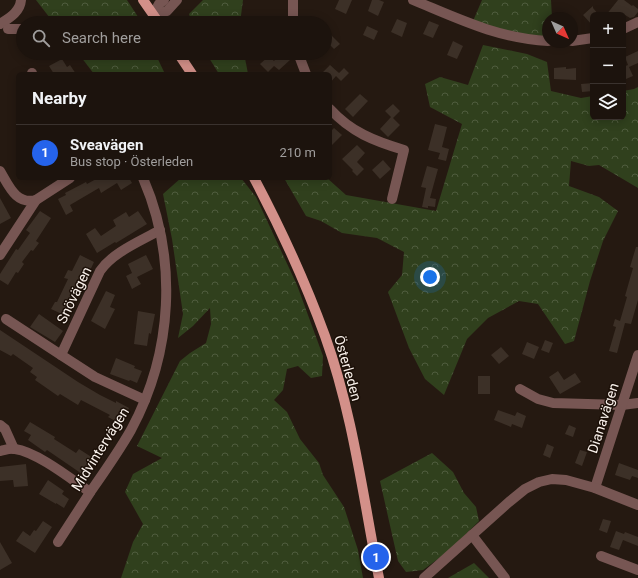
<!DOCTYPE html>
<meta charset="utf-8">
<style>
body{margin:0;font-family:Roboto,sans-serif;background:#29201b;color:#f1f3f6}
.controls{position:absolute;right:12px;top:12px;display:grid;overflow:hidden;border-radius:6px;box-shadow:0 2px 10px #0003}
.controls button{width:36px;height:36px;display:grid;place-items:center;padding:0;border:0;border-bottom:1px solid #3a322e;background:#1c130d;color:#f1f3f6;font:20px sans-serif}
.compass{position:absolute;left:542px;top:12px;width:36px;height:36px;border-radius:50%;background:#1c130d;box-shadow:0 2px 10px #0003;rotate:135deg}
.you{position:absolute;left:430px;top:277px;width:14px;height:14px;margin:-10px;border:3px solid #fff;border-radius:50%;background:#1a73e8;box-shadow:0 0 0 6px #1a73e833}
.badge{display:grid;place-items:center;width:26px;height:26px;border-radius:50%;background:#2563eb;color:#fff;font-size:13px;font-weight:700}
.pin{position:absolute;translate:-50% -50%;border:2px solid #fff;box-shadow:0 1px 4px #0006}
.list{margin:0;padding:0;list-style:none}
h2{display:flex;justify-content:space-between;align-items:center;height:52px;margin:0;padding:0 16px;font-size:17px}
h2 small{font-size:13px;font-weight:400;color:#a09e9d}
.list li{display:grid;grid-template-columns:26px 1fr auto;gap:12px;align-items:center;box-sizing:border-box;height:56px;padding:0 16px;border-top:1px solid #3a322e}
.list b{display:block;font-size:15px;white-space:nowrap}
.list p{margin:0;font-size:13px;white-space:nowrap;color:#a09e9d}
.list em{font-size:13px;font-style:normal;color:#a09e9d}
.icon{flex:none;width:22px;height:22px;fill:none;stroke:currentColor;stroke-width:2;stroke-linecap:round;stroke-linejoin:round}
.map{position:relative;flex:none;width:638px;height:578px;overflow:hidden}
.search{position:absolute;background:#1c130d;box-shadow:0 2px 10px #0003;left:16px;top:16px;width:316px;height:44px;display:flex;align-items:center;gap:10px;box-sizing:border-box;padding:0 14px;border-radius:22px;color:#a09e9d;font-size:15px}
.panel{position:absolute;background:#1c130d;box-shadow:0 2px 10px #0003;left:16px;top:72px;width:316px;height:108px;border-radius:6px}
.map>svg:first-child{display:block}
.forest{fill:url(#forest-crowns)}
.building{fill:#3c3027}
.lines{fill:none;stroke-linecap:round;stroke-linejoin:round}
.minor{stroke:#775653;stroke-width:10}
.major{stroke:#d39089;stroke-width:10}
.labels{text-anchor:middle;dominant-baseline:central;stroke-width:3;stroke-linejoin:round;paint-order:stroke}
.street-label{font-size:14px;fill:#f9f1eb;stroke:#1c1008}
</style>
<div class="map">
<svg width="638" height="578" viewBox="0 0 638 578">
<defs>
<pattern id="forest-crowns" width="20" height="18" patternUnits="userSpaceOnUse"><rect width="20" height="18" fill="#30401d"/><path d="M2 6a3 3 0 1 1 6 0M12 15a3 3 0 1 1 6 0" fill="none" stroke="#4f5c3e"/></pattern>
</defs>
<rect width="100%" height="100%" fill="#251911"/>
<!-- forest -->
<g class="forest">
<path d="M36,0H127L142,23L53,22Z"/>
<path d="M203,0H243L240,23H192L189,14Z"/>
<path d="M482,0H551L552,18H548V38L520,35L473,21Z"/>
<path d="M483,45L527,54L547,62L551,91L581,98L593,96V117H623V91L634,89L638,87V188L599,165L589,166L571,161L569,186L599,197L618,211L603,241L590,281L574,341L565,344L538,304L519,301L488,318L467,339L444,395L425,379L409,348L388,292L402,275L404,252L377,238L342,233L321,221L306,216L284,178H327L346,195L436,211L462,124L430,107L425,84L440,77L468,85Z"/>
<path d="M78,53H155L165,74H94Z"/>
<path d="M206,53H244L248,74H219Z"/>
<path d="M181,178H241L256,197L297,285L323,356L322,376L311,378L298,366L287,369L283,390L274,400L287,412L300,439L319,463L323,475L344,507L358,550L363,578H121L133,542L143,524L125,492L133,474L162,458L137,446L180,361L190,353L206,343L211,324L210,308L193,326L178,338L183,314L172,239L163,194Z"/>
<path d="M432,453L453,472L464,493L476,507L479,521L450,550L423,570L406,572L398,561L380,481Z"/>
<path d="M474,563L489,578H448Z"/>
</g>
<!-- building -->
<g class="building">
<path d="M339,0H352L346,14L335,9Z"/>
<path d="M372,0H379L384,2L378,16L368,11Z"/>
<path d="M618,0H624L632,6L633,5L638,9V12L634,17L630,18L625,15H606Z"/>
<path d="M593,6V8L599,15H593V26L583,15Z"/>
<path d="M397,19L407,23L402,37L391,32Z"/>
<path d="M429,21L439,25L433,38L423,34Z"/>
<path d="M367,26L378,31L374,40L363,35Z"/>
<path d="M325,29L340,44L334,49L325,40Z"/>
<path d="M453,41L463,46L457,59L447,55Z"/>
<path d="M638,51V63L629,67L633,76L626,79L623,72V67L628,65L625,57Z"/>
<path d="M281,53H283L290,60L279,70L274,66L268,72L260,64L269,56L274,61Z"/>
<path d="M62,59L67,67L70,65L76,74H54L49,66Z"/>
<path d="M330,65L339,73L344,68L349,73L341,81L336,76L330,83V74H321Z"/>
<path d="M566,67V69L576,68V80L554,79V68Z"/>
<path d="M593,83V91L582,92L581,84Z"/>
<path d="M360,94L368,101L353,117L345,109Z"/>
<path d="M393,104L400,111L393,118L400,125L388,137L380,129L391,117L385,111Z"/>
<path d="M435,124L447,127L442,147L449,149L446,161L438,159L440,153L428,150Z"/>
<path d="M334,128L342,135L330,147V132Z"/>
<path d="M357,145L365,153L357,162L364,169L357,176L352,171L353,170L342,159Z"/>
<path d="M383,160L391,169L380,179L372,170Z"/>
<path d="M427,166L438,169L430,198L436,199L435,207L428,206V208L422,207L426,188L421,187Z"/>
<path d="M98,178H129L132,183L121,190L117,183L101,193L99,188L70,205L73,211L66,215L58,199L66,195L65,193L86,182L87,184Z"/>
<path d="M0,198L11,218L0,224Z"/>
<path d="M40,211L51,218L36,241L39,243L33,251L31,250L22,262L24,264L18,273L16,272L8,285L0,280V274L16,249L18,250L30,233L26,230Z"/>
<path d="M138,211L147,224L116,243L115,242L97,253L86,234L95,228L101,236L116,226L113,220L126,212L129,217Z"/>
<path d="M636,247H638V300L631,324L625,323L617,353L609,351L616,327L613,326L615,319L620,321L627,297L625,296L633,268L630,267Z"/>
<path d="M80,255L94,262L86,279L82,277L76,290L79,292L71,310L67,308L64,315L51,309L55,302H57L68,279L64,278L68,270L72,271Z"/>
<path d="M146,255L153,269L137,277L141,284L132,289L126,276L132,273L128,264Z"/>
<path d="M106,291L115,295L110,307L115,309L105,329L91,321Z"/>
<path d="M138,311L155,314L151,334L149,333L147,346L134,344Z"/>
<path d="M39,314L63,331L55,342L30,327Z"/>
<path d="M0,330L78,382L100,395L116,403V401L129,408L121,424L108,417L110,415L81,400L78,405L60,394L58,396L35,380L37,377L30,372L33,368L13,354L11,356L0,350Z"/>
<path d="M545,340L553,343L549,353L541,350Z"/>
<path d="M527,342L539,347L534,359L522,354Z"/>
<path d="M501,347L509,356L499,364L491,355Z"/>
<path d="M116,358L135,366L134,368L142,371L137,383L130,380L129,381L110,374Z"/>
<path d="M558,371L564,380L575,373L581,382L560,394L549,377Z"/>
<rect x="478" y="376" width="12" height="18"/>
<path d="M498,410L515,416L517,412L526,416L522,428L512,424L511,427L494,420Z"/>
<path d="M30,422L55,437L54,439L76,453L79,449L96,460L85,476L47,450L45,452L28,440L31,435L24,431Z"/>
<path d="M569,425L576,428L573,437L565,434Z"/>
<path d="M547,444L554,447L550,458L543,455Z"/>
<path d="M580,450L587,452L582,466L575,463Z"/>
<path d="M619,463L638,470V478L632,476L630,480L615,475Z"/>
<path d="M26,464L28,486L14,487L13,480L0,481V467Z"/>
<path d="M48,480L64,491L62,494L69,499L64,508L56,503V504L39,494Z"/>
<path d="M603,519L611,521L607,533L599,530Z"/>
<path d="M43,521L52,527L35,553L16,541L23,531L30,536L34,530L36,531Z"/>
<path d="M616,531L624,534L625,532L638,537V546L623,540L619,550L610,547Z"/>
<path d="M0,542L12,563L0,570Z"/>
</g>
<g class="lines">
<!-- minor -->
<g class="minor">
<path d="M413,0C459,19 497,38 548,41"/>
<path d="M153,15L167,11L177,0"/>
<path d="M153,15L159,4L164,0"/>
<path d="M293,23V0"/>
<path d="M0,24C9,18 20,12 21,0"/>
<path d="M8,29H23"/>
<path d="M623,29L638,22"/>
<path d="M572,41L593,38"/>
<path d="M298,53L306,74"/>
<path d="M32,73V74"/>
<path d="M330,109C351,132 374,141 404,150L392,199"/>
<path d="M0,171C9,186 16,205 36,200"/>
<path d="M0,255L36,200L70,178"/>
<path d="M6,319L61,355"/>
<path d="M520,389L538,399L553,403L622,405L638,403"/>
<path d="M145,400L95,377L61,355L100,271C113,252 141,241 160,230"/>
<path d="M0,425L5,429L14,449"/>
<path d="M0,451C5,450 10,448 15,449C37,452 71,479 90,492"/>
<path d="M595,488L638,355"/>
<path d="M472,535L505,578"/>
<path d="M58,542C69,525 80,508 91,491C105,471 119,451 131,430C173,352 178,259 143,178"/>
<path d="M601,556L638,570"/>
<path d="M424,578L509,502L525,489L539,482L552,479L566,480L595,488L638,505"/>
</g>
<!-- major -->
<g class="major">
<path d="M143,0L159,23"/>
<path d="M178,53L192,74"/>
<path d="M254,178C281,229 305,281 325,336C353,414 363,497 379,578"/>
</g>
</g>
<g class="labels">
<!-- street labels -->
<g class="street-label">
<text transform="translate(74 295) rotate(-64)">Snövägen</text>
<text transform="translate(348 368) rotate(74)">Österleden</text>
<text transform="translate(603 418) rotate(-72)">Dianavägen</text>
<text transform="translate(100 449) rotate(-58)">Midvintervägen</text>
</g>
</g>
</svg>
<div class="controls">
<button>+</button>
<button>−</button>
<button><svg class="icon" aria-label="layers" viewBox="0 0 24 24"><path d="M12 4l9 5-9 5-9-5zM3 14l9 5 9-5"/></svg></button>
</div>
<svg class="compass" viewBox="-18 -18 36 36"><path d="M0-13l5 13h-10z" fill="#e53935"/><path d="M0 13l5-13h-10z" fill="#a09e9d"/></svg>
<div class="you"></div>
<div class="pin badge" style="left:376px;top:557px">1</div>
<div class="search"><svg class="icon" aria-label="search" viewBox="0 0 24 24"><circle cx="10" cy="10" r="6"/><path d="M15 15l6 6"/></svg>Search here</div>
<section class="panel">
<h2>Nearby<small></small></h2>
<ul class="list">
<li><span class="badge">1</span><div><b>Sveavägen</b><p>Bus stop · Österleden</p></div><em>210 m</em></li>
</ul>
</section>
</div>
